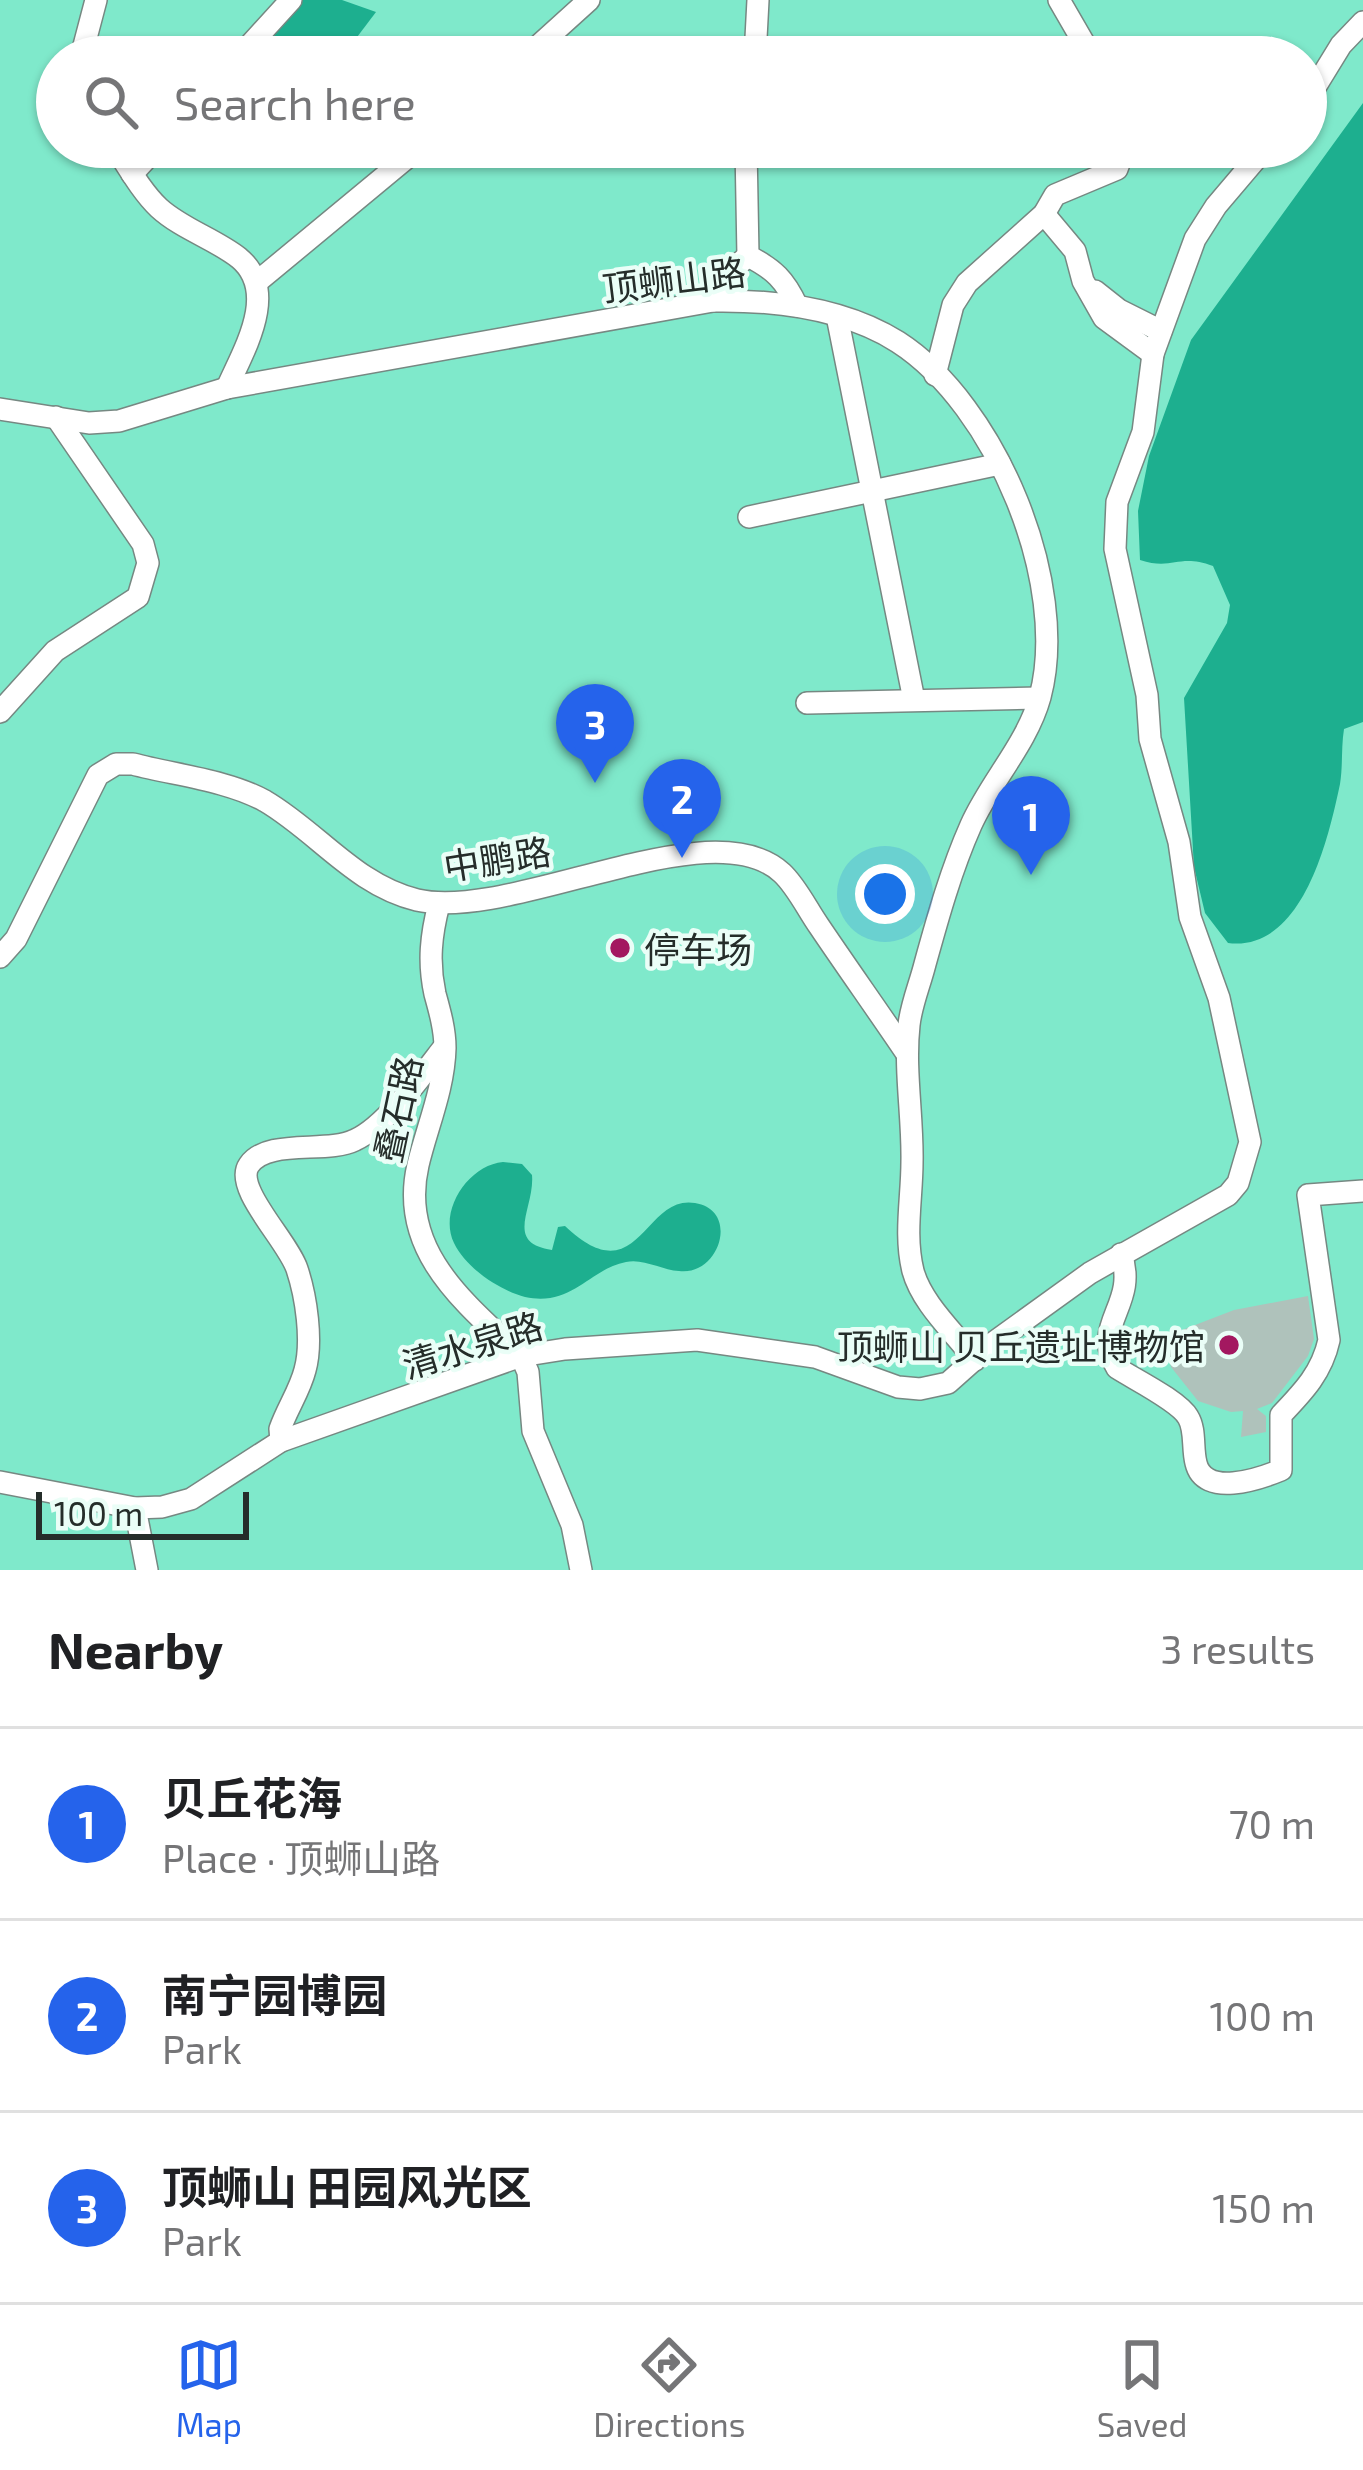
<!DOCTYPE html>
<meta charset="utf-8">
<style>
body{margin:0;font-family:"Exo 2","Noto Sans SC",sans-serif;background:#f6f6f6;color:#202124}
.scale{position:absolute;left:36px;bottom:30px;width:213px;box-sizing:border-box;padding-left:12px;border:6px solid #252d2a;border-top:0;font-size:33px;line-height:42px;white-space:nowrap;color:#252d2a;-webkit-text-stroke:9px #eafef7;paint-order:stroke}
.you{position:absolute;left:885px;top:894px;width:42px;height:42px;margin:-30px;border:9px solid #fff;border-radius:50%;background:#1a73e8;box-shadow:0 0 0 18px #1a73e833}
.badge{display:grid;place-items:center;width:78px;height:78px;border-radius:50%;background:#2563eb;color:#fff;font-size:39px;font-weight:700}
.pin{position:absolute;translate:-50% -99px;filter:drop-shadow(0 3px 6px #0008)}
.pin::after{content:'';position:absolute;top:63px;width:42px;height:36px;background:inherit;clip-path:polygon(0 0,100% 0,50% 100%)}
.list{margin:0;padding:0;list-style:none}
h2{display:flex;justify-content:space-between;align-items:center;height:156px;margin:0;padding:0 48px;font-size:51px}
h2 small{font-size:39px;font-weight:400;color:#757577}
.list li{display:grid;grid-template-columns:78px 1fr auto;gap:36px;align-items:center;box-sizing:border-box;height:192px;padding:0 48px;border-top:3px solid #e0e0e0}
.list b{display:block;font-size:45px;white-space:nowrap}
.list p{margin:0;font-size:39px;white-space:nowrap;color:#757577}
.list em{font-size:39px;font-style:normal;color:#757577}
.icon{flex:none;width:66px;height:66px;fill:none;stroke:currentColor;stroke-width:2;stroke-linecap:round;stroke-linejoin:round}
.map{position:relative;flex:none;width:1363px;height:1570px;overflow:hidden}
.search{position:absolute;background:#fff;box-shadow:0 3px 9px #0004;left:36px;right:36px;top:36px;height:132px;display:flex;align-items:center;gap:30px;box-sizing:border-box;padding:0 42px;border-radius:66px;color:#757577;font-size:45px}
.sheet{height:732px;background:#fff}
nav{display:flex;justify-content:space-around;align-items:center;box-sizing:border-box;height:168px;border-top:3px solid #e0e0e0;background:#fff;font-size:33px;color:#757577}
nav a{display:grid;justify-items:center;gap:6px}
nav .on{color:#2563eb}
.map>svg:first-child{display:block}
.green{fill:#7fe9cb;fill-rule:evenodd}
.water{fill:#1daf8f}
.building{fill:#afc2bb}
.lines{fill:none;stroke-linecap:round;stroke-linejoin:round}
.minor-casing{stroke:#768882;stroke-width:24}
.minor{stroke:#fff;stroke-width:21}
.poi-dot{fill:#a31860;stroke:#eafef7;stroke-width:4.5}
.labels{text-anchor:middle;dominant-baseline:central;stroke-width:9;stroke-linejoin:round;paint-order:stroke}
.street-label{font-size:36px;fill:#252d2a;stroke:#eafef7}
.poi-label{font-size:36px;fill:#252d2a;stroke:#eafef7;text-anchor:start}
</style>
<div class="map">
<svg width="1363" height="1570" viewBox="0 0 1363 1570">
<rect width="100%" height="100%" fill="#ddf1ea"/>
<!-- green -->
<path class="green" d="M0,0H1363V1570H0ZM57,57H1306V147H57Z"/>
<!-- water -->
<g class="water">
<path d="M300,0H342L376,12L342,57H249Z"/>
<path d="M1363,103V722L1344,729C1341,747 1343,766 1340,784C1328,841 1302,952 1228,943L1205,913L1194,867L1184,698L1227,623L1230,605L1213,566C1178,553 1173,571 1140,560L1138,511L1149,456L1191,340Z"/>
<path d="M503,1162L522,1164L532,1175C535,1208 503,1243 552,1250L558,1227L565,1226C639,1296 643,1194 695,1203C740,1210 720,1276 679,1271C662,1270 643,1258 626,1262C589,1269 573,1307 525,1297C499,1290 466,1268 454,1243C438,1210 469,1165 503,1162Z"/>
</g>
<!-- building -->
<path class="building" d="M1308,1296L1314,1339L1308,1356L1272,1403L1257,1409L1266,1416V1432L1241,1437L1243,1411L1231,1412L1198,1401L1171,1367L1164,1337L1234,1310Z"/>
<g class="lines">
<!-- minor casing -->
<g class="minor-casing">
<g id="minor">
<path d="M1059,0L1092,57"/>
<path d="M81,57L96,0"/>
<path d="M239,57L291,0"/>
<path d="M526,57L589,0"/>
<path d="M755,57L758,0"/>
<path d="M1306,102L1341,45L1363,22"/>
<path d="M115,147C128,167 142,192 159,208C182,229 215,239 239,258C280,292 243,351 227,388"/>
<path d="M746,147L748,256C774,269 785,280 797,306"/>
<path d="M132,174L157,147"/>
<path d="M1044,214L1075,251L1083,281L1104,318L1153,354"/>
<path d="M257,282L420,147"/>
<path d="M1095,291L1119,310L1161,331"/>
<path d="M713,301L734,268L748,256"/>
<path d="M837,316L914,700"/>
<path d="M935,375L953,305L967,283L1044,214L1055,195L1117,169L1125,147"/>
<path d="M0,409L89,423L119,421L227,388L713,301C775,300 844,308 898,342C996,405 1070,584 1040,697C1027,744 990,782 971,825C951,870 938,917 925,964C920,984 911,1005 909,1025C904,1070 913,1117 912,1162C912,1198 904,1235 913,1271C922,1304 955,1333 975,1360"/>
<path d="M749,517L1000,464"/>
<path d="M807,703L1039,698"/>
<path d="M0,712L55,651L138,597L148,563L143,544L56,417"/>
<path d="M439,904C431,935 428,962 435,994C440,1012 445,1030 445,1048C444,1089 427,1127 418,1165C398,1251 465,1303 521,1356L528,1372L533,1431L572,1525L581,1570"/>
<path d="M0,957L16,939L98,775L116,764H133C174,775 227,780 265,801C318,832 355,885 417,900C513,922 711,807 782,873C797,887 807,909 819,926C848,969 878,1011 907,1054"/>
<path d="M1121,1254C1139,1305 1090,1324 1117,1368C1134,1379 1179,1401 1188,1417C1196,1430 1192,1448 1196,1463C1204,1498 1259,1479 1281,1470V1415C1304,1391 1322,1372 1329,1340L1308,1195L1363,1191"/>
<path d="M281,1441L280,1429C287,1409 300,1390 305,1370C313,1341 306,1296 297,1269C288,1241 233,1188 249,1165C267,1138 327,1154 355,1140C386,1126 423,1074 444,1047"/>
<path d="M0,1482L135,1508L162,1507L191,1499L281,1441L521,1356L565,1349L697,1340L815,1357L898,1387L920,1389L948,1383L993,1343L1090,1273L1228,1195L1238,1183L1250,1142L1219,998L1190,917L1179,842L1150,739L1147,695L1115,549L1117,502L1143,432L1153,354L1195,239L1216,206L1266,147"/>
<path d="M135,1508L147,1570"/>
</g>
</g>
<!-- minor -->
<use href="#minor" class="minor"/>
</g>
<!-- markers -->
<g class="poi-dot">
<circle cx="620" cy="948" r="12"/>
<circle cx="1229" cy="1345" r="12"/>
</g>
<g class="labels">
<!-- street labels -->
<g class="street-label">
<text transform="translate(674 279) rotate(-7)">顶蛳山路</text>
<text transform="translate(497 858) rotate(-9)">中鹏路</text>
<text transform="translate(397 1109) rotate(-78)">叠石路</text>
<text transform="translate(472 1344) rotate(-17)">清水泉路</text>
</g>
<!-- poi labels -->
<g class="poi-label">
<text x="644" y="948">停车场</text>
<text x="1205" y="1345" text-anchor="end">顶蛳山 贝丘遗址博物馆</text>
</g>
</g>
</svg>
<div class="scale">100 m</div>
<div class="you"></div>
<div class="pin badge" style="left:1031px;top:875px">1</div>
<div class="pin badge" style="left:682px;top:858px">2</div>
<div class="pin badge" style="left:595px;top:783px">3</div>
<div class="search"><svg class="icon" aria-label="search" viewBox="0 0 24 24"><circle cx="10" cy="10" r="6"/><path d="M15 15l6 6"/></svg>Search here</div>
</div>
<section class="sheet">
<h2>Nearby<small>3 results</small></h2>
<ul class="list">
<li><span class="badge">1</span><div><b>贝丘花海</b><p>Place · 顶蛳山路</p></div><em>70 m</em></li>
<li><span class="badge">2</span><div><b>南宁园博园</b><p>Park</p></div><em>100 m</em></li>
<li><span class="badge">3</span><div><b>顶蛳山 田园风光区</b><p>Park</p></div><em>150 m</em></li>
</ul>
</section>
<nav>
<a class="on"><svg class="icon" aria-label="map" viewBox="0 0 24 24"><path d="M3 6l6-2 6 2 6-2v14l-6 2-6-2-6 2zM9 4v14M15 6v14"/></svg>Map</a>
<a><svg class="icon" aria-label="directions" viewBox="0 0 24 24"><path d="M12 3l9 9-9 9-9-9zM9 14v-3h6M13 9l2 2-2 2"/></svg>Directions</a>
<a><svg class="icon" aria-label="saved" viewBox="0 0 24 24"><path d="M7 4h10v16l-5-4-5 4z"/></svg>Saved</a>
</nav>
